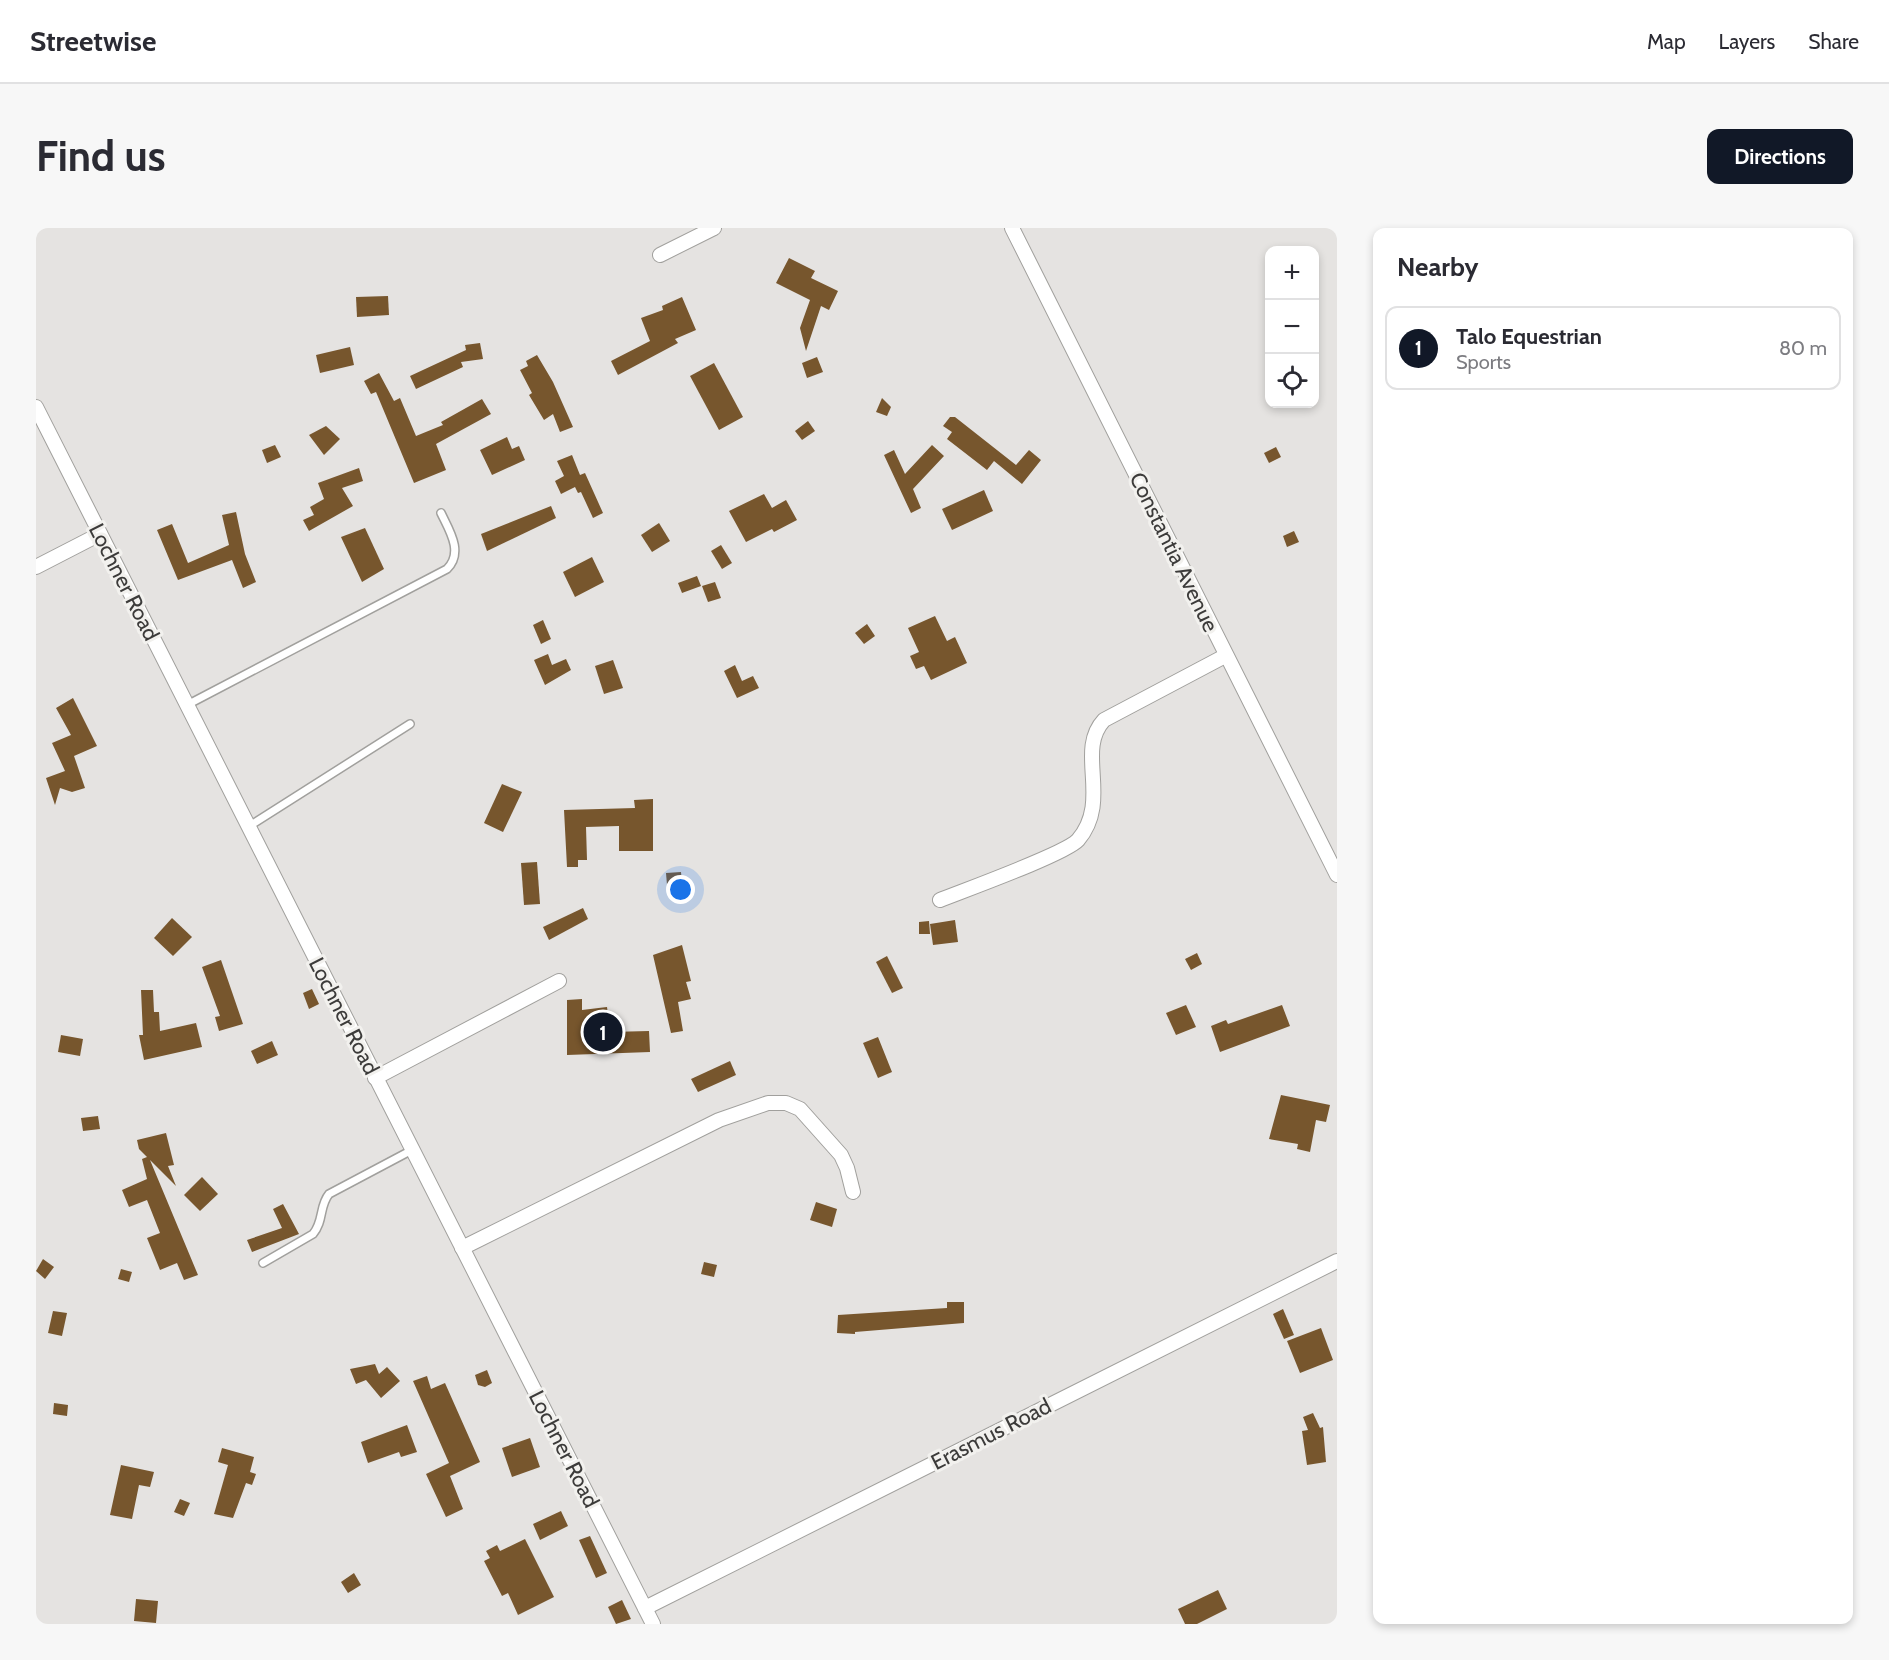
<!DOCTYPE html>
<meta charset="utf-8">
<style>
body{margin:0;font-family:Cabin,sans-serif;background:#f7f7f7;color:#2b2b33}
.controls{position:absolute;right:18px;top:18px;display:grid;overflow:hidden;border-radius:12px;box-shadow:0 3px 9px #0003}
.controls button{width:54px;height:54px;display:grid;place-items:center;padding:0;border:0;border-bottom:2px solid #e1e1e2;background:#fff;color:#2b2b33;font:30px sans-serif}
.you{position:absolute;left:645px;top:662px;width:21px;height:21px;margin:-15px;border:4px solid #fff;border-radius:50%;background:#1a73e8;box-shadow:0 0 0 9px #1a73e833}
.badge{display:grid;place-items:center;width:39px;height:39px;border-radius:50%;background:#111827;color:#fff;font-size:20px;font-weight:700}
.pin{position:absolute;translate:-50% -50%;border:3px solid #fff;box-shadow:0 2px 6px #0006}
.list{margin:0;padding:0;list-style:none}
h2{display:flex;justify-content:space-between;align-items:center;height:78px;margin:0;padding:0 24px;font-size:26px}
h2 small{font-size:20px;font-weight:400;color:#7c7c81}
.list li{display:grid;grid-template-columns:39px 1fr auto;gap:18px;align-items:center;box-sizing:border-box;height:84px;margin:0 12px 12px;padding:0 12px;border:2px solid #e1e1e2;border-radius:12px}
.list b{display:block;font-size:22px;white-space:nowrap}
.list p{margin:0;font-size:20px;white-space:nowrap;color:#7c7c81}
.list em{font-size:20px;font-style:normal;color:#7c7c81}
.icon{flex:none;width:33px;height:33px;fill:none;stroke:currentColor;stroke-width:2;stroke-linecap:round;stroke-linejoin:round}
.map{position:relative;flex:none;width:1301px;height:1396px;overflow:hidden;border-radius:12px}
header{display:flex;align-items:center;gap:36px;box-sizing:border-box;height:84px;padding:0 30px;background:#fff;border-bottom:2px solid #e1e1e2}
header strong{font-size:28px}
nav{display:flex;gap:33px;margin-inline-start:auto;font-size:21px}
.intro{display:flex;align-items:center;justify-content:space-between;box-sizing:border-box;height:144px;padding:0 36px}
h1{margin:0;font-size:42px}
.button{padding:15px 27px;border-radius:12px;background:#111827;color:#fff;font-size:21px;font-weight:700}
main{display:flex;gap:36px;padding:0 36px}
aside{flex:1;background:#fff;border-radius:12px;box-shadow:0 3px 9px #0003}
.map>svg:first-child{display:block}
.building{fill:#77562d}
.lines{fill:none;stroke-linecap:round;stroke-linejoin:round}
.service-casing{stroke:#a1a09d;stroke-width:10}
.minor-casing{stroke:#a1a09d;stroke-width:16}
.service{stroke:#fff;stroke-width:7}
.minor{stroke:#fff;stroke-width:14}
.labels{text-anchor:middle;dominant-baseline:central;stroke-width:6;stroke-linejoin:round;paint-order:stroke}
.street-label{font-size:22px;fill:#3c3b3a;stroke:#f2f1ee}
</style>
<header>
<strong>Streetwise</strong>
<nav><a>Map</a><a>Layers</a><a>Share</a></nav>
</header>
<div class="intro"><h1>Find us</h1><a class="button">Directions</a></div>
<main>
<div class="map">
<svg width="1301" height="1396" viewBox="0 0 1301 1396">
<rect width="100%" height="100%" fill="#e5e3e1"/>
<!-- building -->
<g class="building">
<path d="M753,30L779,43L775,50L802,63L793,82L785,78L770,123L764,100L774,72L740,55Z"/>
<path d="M352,68L353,87L321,89L320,69Z"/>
<path d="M646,69L660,102L639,111L642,115L582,147L575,133L614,113L605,90L627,82L626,78Z"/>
<path d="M444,115L447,131L425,134L427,139L380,161L374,148L430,122L429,117Z"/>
<path d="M314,119L318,137L284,145L280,127Z"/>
<path d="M501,127L517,154L537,199L524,204L517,186L508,192L493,167L496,165L484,142L492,138L490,133Z"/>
<path d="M781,129L787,144L771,150L766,135Z"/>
<path d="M678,135L707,189L683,202L654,148Z"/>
<path d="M343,145L358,173L364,170L380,208L407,197L405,194L446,171L455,186L400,216L410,242L378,255L340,164L335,166L328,153Z"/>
<path d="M846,170L855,179L851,188L840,184Z"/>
<path d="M914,189H919L980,237L993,222L1005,232L986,256L958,233L951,242L911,211L916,204L907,198Z"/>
<path d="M772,193L779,203L766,212L759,203Z"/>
<path d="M290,198L304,211L288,227L273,207Z"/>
<path d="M471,209L476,221L483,218L489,232L456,247L444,222Z"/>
<path d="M239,217L245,229L231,235L226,222Z"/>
<path d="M896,217L908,228L877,261L885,280L875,285L848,227L858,222L869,246Z"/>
<path d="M1240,219L1245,229L1233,235L1228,225Z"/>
<path d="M536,227L544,247L549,245L567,285L557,290L545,264L542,265L539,259L525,266L519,253L528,248L521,233Z"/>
<path d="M323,240L327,253L306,260L317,278L273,303L267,292L278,287L274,279L288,271L282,255Z"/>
<path d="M948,262L957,283L916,302L906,281Z"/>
<path d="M728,266L736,280L750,272L761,292L738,304L736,301L710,314L693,283Z"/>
<path d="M515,278L520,290L451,323L445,306Z"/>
<path d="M200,284L209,326L220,354L207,360L196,332L142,352L121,302L136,296L152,335L193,317L186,287Z"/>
<path d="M623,295L634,313L616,324L605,307Z"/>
<path d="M329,300L348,341L326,354L305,309Z"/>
<path d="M1258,303L1263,314L1251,319L1247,308Z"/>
<path d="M685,317L696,335L686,341L675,323Z"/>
<path d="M556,329L568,354L539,369L527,344Z"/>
<path d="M661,348L665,358L646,365L642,355Z"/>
<path d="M679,354L685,370L672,374L666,358Z"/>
<path d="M899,388L911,413L919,409L931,435L895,452L888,438L880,441L874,428L883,424L872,400Z"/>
<path d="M507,392L515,411L505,416L497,397Z"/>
<path d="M831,396L839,408L828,416L819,405Z"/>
<path d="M512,426L516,437L530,431L535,442L509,457L498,432Z"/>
<path d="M577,432L587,460L568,466L559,438Z"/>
<path d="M699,437L706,453L717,448L723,460L701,470L688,443Z"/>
<path d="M37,470L61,518L38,528L49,560L36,564L24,560L19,577L10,550L29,543L16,515L35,507L20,480Z"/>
<path d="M466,556L486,564L467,604L448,595Z"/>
<path d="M617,571V623H583V598L550,599L551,632H542V639H531L528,582L599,580L598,572Z"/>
<path d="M501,634L504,676L488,677L485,635Z"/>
<path d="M645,644L646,656L631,657L630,645Z"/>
<path d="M547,680L552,691L513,712L507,699Z"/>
<path d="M136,690L156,709L137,728L118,710Z"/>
<path d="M919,692L922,714L897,717L894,696Z"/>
<path d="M893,693L894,706H883V694Z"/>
<path d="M646,717L655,753L650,754L655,771L642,774L647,803L635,805L617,727Z"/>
<path d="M1161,725L1166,736L1155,742L1149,731Z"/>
<path d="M851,728L867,760L856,765L840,734Z"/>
<path d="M185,732L207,796L183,803L179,789L184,788L166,739Z"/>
<path d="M276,761L283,776L273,781L267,765Z"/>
<path d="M105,762H117L118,784H123L124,803L160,795L166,819L108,832L103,807H107Z"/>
<path d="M546,771V782L571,779L574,804L613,803L614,824L531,827V772Z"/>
<path d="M1150,777L1160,799L1140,807L1130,785Z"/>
<path d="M1246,777L1254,798L1184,824L1175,798L1190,792L1192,796Z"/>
<path d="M25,807L47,811L44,828L22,824Z"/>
<path d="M842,809L856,844L842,850L827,815Z"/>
<path d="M236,813L242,827L221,836L215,823Z"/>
<path d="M694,833L700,847L662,864L655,851Z"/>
<path d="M1245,867L1294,877L1290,894L1280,892L1274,924L1261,921L1262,916L1233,911Z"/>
<path d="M62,888L64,901L47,903L45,890Z"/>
<path d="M130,905L138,937L132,938L140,958L114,932L162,1047L148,1052L141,1035L124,1042L111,1010L124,1005L111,972L93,979L86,962L111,951L106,931L111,929L103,921L101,912Z"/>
<path d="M166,949L182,966L164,983L148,967Z"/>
<path d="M780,974L801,981L796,999L774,992Z"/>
<path d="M247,976L263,1006L216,1024L211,1012L246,1000L237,981Z"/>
<path d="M7,1031L18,1039L9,1051L0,1043Z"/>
<path d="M668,1034L681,1037L678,1049L665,1046Z"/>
<path d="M85,1041L96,1044L93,1054L82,1051Z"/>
<path d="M911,1074H928V1095L819,1104V1106L801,1105L802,1087L911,1080Z"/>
<path d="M1247,1081L1258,1107L1248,1111L1237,1086Z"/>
<path d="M17,1083L31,1085L26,1108L12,1105Z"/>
<path d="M1285,1100L1297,1132L1264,1145L1251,1113Z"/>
<path d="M339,1136L343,1146L351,1139L364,1153L345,1170L330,1152L320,1156L314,1141Z"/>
<path d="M451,1142L456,1155L449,1159L442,1157L439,1147Z"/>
<path d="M391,1148L395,1161L409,1155L444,1234L414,1248L427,1281L410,1289L390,1246L413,1235L377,1153Z"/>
<path d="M18,1175L32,1177L31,1188L17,1186Z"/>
<path d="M1277,1185L1284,1200L1287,1199L1290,1234L1271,1237L1266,1203L1272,1202L1267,1189Z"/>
<path d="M371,1197L381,1224L365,1229L363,1224L332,1235L325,1214Z"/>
<path d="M494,1210L504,1239L476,1249L466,1220Z"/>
<path d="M186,1220L218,1229L214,1244L220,1246L216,1257L210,1255L197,1290L178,1286L192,1237L182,1234Z"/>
<path d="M85,1237L118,1244L114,1259L103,1257L96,1291L74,1287Z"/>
<path d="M144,1271L154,1275L148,1288L138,1284Z"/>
<path d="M525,1283L532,1298L504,1312L497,1296Z"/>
<path d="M554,1308L571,1345L560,1350L543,1312Z"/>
<path d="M489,1311L518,1369L482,1387L472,1365L466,1368L448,1333L454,1330L450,1323L461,1317L464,1323Z"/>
<path d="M318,1345L325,1357L312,1365L305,1354Z"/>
<path d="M1182,1362L1191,1381L1161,1396H1149L1142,1381Z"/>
<path d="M100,1371L122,1373L120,1395L98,1393Z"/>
<path d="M586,1372L595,1391L580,1396L572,1379Z"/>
</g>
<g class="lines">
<!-- service casing -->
<g class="service-casing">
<g id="service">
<path d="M151,477L411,341C428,324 413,302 405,285"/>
<path d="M212,599L374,496"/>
<path d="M227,1035L277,1006C288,993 283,978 293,966L376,922"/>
</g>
</g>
<!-- minor casing -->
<g class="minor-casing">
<g id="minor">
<path d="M976,0L1301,647"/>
<path d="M624,27L678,0"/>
<path d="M0,179L617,1396"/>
<path d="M0,339L64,306"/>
<path d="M904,672C929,662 1029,626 1042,612C1076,572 1039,523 1068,492L1189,428"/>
<path d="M339,850L523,753"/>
<path d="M426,1020L683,892L732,875H750L764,881L805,927L811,940L817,964"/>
<path d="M609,1380L1301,1033"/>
</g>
</g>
<!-- service -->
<use href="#service" class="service"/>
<!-- minor -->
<use href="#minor" class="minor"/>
</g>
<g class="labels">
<!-- street labels -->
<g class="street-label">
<text transform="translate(1138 324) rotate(64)">Constantia Avenue</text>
<text transform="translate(88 354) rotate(63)">Lochner Road</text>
<text transform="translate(308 788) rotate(63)">Lochner Road</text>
<text transform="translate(955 1206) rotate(-27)">Erasmus Road</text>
<text transform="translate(528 1221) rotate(63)">Lochner Road</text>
</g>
</g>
</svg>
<div class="controls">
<button>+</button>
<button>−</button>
<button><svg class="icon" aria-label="locate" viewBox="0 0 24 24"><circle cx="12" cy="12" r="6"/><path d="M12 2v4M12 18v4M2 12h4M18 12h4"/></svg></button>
</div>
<div class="you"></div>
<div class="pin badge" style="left:567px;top:804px">1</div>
</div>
<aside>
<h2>Nearby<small></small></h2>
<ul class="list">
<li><span class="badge">1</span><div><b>Talo Equestrian</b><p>Sports</p></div><em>80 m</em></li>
</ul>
</aside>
</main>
